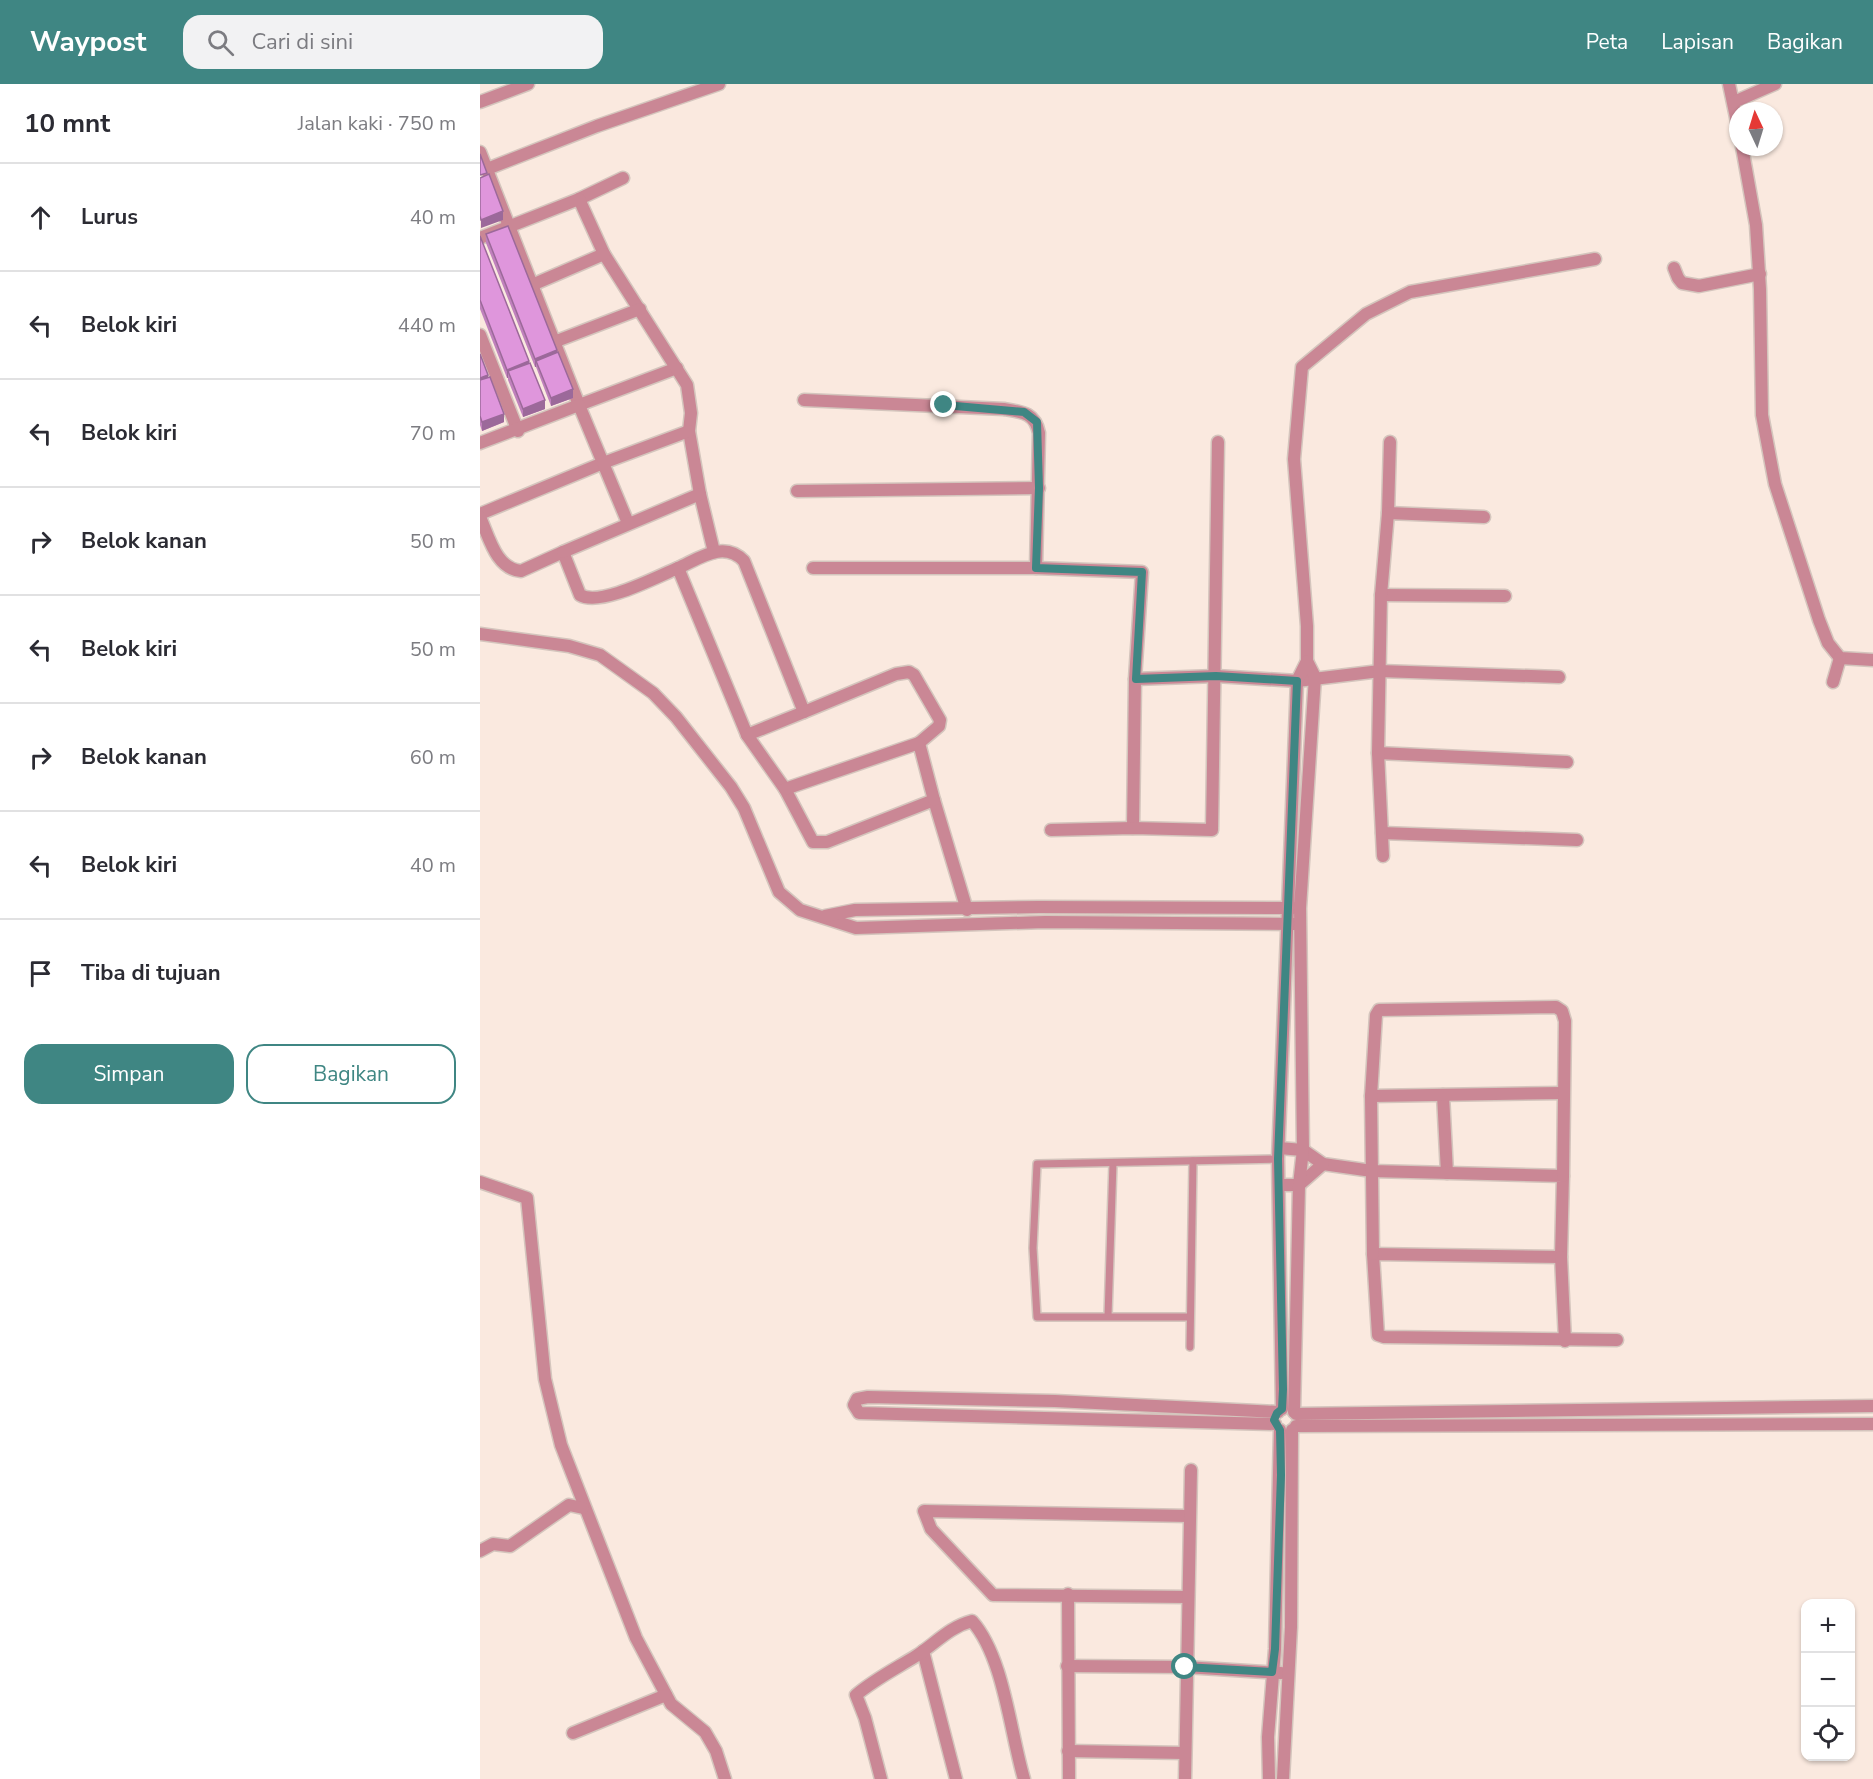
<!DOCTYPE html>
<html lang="id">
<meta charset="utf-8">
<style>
body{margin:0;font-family:"Nunito Sans",sans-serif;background:#f2f2f3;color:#2b2b33}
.controls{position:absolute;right:18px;bottom:18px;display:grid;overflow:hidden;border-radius:12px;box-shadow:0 2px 4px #0004}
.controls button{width:54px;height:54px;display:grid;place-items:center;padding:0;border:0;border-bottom:2px solid #e1e1e2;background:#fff;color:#2b2b33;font:30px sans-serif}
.compass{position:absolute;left:1249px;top:18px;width:54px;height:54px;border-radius:50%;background:#fff;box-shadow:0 2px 4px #0004;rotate:356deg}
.stop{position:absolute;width:18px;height:18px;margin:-14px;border:4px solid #3f8683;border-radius:50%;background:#fff}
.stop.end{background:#3f8683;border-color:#fff;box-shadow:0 2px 6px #0008}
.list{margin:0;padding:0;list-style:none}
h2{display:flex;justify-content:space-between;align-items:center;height:78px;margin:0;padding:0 24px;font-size:26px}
h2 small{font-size:20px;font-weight:400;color:#7c7c81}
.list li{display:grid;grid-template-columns:39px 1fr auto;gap:18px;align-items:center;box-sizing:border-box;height:108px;padding:0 24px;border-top:2px solid #e1e1e2}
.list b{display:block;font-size:22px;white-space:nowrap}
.list em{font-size:20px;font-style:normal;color:#7c7c81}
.actions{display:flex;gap:12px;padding:18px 24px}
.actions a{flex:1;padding:14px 0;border:2px solid #3f8683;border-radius:18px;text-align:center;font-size:21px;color:#3f8683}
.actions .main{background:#3f8683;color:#fff}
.icon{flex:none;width:33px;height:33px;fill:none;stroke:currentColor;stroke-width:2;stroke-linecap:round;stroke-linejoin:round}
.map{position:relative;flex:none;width:1393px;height:1695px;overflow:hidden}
header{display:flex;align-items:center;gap:36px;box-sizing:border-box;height:84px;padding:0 30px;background:#3f8683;color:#fff}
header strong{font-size:28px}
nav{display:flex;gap:33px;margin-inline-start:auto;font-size:21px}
.search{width:420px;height:54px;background:#f2f2f3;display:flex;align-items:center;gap:15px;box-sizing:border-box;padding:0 21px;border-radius:18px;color:#7c7c81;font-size:22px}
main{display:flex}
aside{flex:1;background:#fff}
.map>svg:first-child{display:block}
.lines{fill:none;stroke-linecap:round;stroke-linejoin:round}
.lane-casing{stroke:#d4c5bd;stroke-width:10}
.street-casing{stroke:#d4c5bd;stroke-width:15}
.lane{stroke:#ca8795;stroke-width:7}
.street{stroke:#ca8795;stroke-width:12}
.wall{fill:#c081bd}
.shaded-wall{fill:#9c699a}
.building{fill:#df96dc;stroke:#9c699a;stroke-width:1.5}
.route{stroke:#3f8683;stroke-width:8}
</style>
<header>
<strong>Waypost</strong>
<div class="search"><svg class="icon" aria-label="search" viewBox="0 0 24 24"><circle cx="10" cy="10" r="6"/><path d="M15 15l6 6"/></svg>Cari di sini</div>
<nav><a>Peta</a><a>Lapisan</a><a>Bagikan</a></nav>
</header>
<main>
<aside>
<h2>10 mnt<small>Jalan kaki · 750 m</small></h2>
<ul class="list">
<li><svg class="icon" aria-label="ahead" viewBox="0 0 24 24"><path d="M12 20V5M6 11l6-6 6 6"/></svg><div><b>Lurus</b></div><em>40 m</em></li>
<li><svg class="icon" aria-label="left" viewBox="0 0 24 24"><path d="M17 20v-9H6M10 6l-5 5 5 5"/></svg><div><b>Belok kiri</b></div><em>440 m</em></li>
<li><svg class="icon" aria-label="left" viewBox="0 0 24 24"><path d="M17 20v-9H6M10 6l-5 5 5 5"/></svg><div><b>Belok kiri</b></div><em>70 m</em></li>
<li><svg class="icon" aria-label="right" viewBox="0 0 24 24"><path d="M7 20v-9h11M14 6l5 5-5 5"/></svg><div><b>Belok kanan</b></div><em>50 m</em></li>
<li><svg class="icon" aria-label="left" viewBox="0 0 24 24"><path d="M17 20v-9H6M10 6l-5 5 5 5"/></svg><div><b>Belok kiri</b></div><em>50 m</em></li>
<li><svg class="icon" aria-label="right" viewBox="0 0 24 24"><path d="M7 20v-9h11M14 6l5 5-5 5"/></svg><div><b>Belok kanan</b></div><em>60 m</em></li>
<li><svg class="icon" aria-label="left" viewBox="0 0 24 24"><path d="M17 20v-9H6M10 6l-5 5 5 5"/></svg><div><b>Belok kiri</b></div><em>40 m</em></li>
<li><svg class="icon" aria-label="arrive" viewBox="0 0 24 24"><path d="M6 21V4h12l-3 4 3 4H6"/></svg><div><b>Tiba di tujuan</b></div></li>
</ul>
<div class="actions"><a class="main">Simpan</a><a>Bagikan</a></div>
</aside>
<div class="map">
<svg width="1393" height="1695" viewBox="0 0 1393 1695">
<rect width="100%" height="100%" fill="#fae9df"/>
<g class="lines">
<!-- lane casing -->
<g class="lane-casing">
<g id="lane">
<path d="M628,1232L633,1079"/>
<path d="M709,1233H557L553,1164L557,1080L798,1075"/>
<path d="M710,1263L713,1077"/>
</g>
</g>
<!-- street casing -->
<g class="street-casing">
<g id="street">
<path d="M1249,0L1258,43"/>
<path d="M0,18L48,0"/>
<path d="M1254,18L1295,0"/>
<path d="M1262,63L1276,141L1280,205L1282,331L1295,400L1339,536L1348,559L1360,574L1393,576"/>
<path d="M0,68L99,321L197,284"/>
<path d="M7,85L117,42L239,0"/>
<path d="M99,115L143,94"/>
<path d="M0,154L99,115L124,170L207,301L211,329L209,347L220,410L234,468"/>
<path d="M1194,184L1198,194L1202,199L1219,202L1280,190"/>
<path d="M52,201L124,170"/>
<path d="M0,251L38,347"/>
<path d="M74,258L160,225"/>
<path d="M324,316L524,325C543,328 555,329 559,349L556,484"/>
<path d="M0,359L99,321L123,379L0,430"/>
<path d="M317,407L559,404"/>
<path d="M908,429L910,358"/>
<path d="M0,433C9,453 16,485 41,487L83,468L100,511C120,523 176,493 198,484L267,651L305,705L333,758H347L454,716L487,826"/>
<path d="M148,439L123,379L209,347"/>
<path d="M83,468L220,410"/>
<path d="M198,484C220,474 244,456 264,477L324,628L267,651"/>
<path d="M333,484H556L662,488L655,595L653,744"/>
<path d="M901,511L1025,512"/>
<path d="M0,550L89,562L120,571L173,609L196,633L251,703L264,724L299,808L320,826L376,844L565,838L814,840"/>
<path d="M827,577V542L814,375L822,283L886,230L930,208L1115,175"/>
<path d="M655,595L736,592L817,597L900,587L1079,593"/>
<path d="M1353,598L1360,574"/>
<path d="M324,628L416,590L429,588L434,591L460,636L459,642L439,659L454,716"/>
<path d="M898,669L1087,678"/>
<path d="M305,705L439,659"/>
<path d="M571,746L653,744L732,746L738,358"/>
<path d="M902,749L1097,756"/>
<path d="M903,772L898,669L901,511L908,429L1004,433"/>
<path d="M345,832L375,826L559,823L813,824"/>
<path d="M963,1011L967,1089"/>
<path d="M891,1012L1082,1009"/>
<path d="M799,1064L823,1066L843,1080L892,1087L1083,1092L1081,1173L893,1170L898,1251L904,1253L1137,1256"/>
<path d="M0,1098L47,1114L65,1295L81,1361L156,1554L191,1620L225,1648L236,1667L245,1695"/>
<path d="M799,1101H819L843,1080"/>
<path d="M893,1170L891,1012L896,931L899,926L1076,923L1082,927L1085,937L1083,1092"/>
<path d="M1081,1173L1085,1257"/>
<path d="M802,1325L798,1075L817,597L827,577L835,593L820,824L823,1066L819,1101L814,1328"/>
<path d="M816,1330L1393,1322"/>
<path d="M795,1340L379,1329L374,1321L377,1315L388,1313L575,1317L798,1328"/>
<path d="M816,1342L1393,1340"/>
<path d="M0,1467L13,1460L30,1462L89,1421L103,1424"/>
<path d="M588,1510L589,1695"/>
<path d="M707,1513L513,1511L451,1445L444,1427L709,1432"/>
<path d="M443,1567L476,1695"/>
<path d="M587,1582L705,1583L801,1589"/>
<path d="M93,1649L186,1611"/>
<path d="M588,1667L705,1669"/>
<path d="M401,1695L385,1634L376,1611C395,1595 415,1585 436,1572C455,1560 469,1543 492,1537C524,1573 530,1648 544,1695"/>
<path d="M705,1695L711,1386"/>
<path d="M789,1695L788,1653L795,1565L800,1346"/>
<path d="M803,1695L811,1543L812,1346"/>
</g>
</g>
<!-- lane -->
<use href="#lane" class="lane"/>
<!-- street -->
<use href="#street" class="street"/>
</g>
<!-- wall -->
<g class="wall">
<path d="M6,150L77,269L93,314L71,322L56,283H55L6,159Z"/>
<path d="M0,152L49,280L65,325L43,333L28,296V294H27L0,225Z"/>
<path d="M0,270L24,338L2,347L0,341Z"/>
</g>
<!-- shaded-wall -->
<g class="shaded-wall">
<path d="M23,127V136L1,144V136Z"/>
<path d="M77,266V275L56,277V283H55V275Z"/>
<path d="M49,277V286L28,287V294H27V286Z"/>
<path d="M8,291V299L0,303V294Z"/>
<path d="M93,305V314L71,322V314Z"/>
<path d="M65,316V325L43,333V325Z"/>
<path d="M24,330V338L2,347V338Z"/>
</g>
<!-- building -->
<g class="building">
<path d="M0,70L7,89L0,91Z"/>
<path d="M9,90L23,127L1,136L0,132V94Z"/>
<path d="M28,142L77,266L55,275L6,150Z"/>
<path d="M0,152L49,277L27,286L0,216Z"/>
<path d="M78,268L93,305L71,314L56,277Z"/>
<path d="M0,270L8,291L0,294Z"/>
<path d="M50,279L65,316L43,325L28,287Z"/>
<path d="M10,293L24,330L2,338L0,332V296Z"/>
</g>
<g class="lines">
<!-- route -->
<path class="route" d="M464,321L544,328L557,338L559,404L556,484L662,488L656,595L736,592L817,597L798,1075L803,1305L802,1325L797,1329L794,1336L800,1346L801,1391L795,1565L792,1588L705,1583"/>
</g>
</svg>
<div class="controls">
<button>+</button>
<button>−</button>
<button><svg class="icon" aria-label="locate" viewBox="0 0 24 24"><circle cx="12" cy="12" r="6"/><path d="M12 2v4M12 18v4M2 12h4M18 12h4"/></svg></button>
</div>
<svg class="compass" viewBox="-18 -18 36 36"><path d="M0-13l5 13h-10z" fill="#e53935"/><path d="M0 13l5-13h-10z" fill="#7c7c81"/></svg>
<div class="stop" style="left:705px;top:1583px"></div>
<div class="stop end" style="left:464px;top:321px"></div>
</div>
</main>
